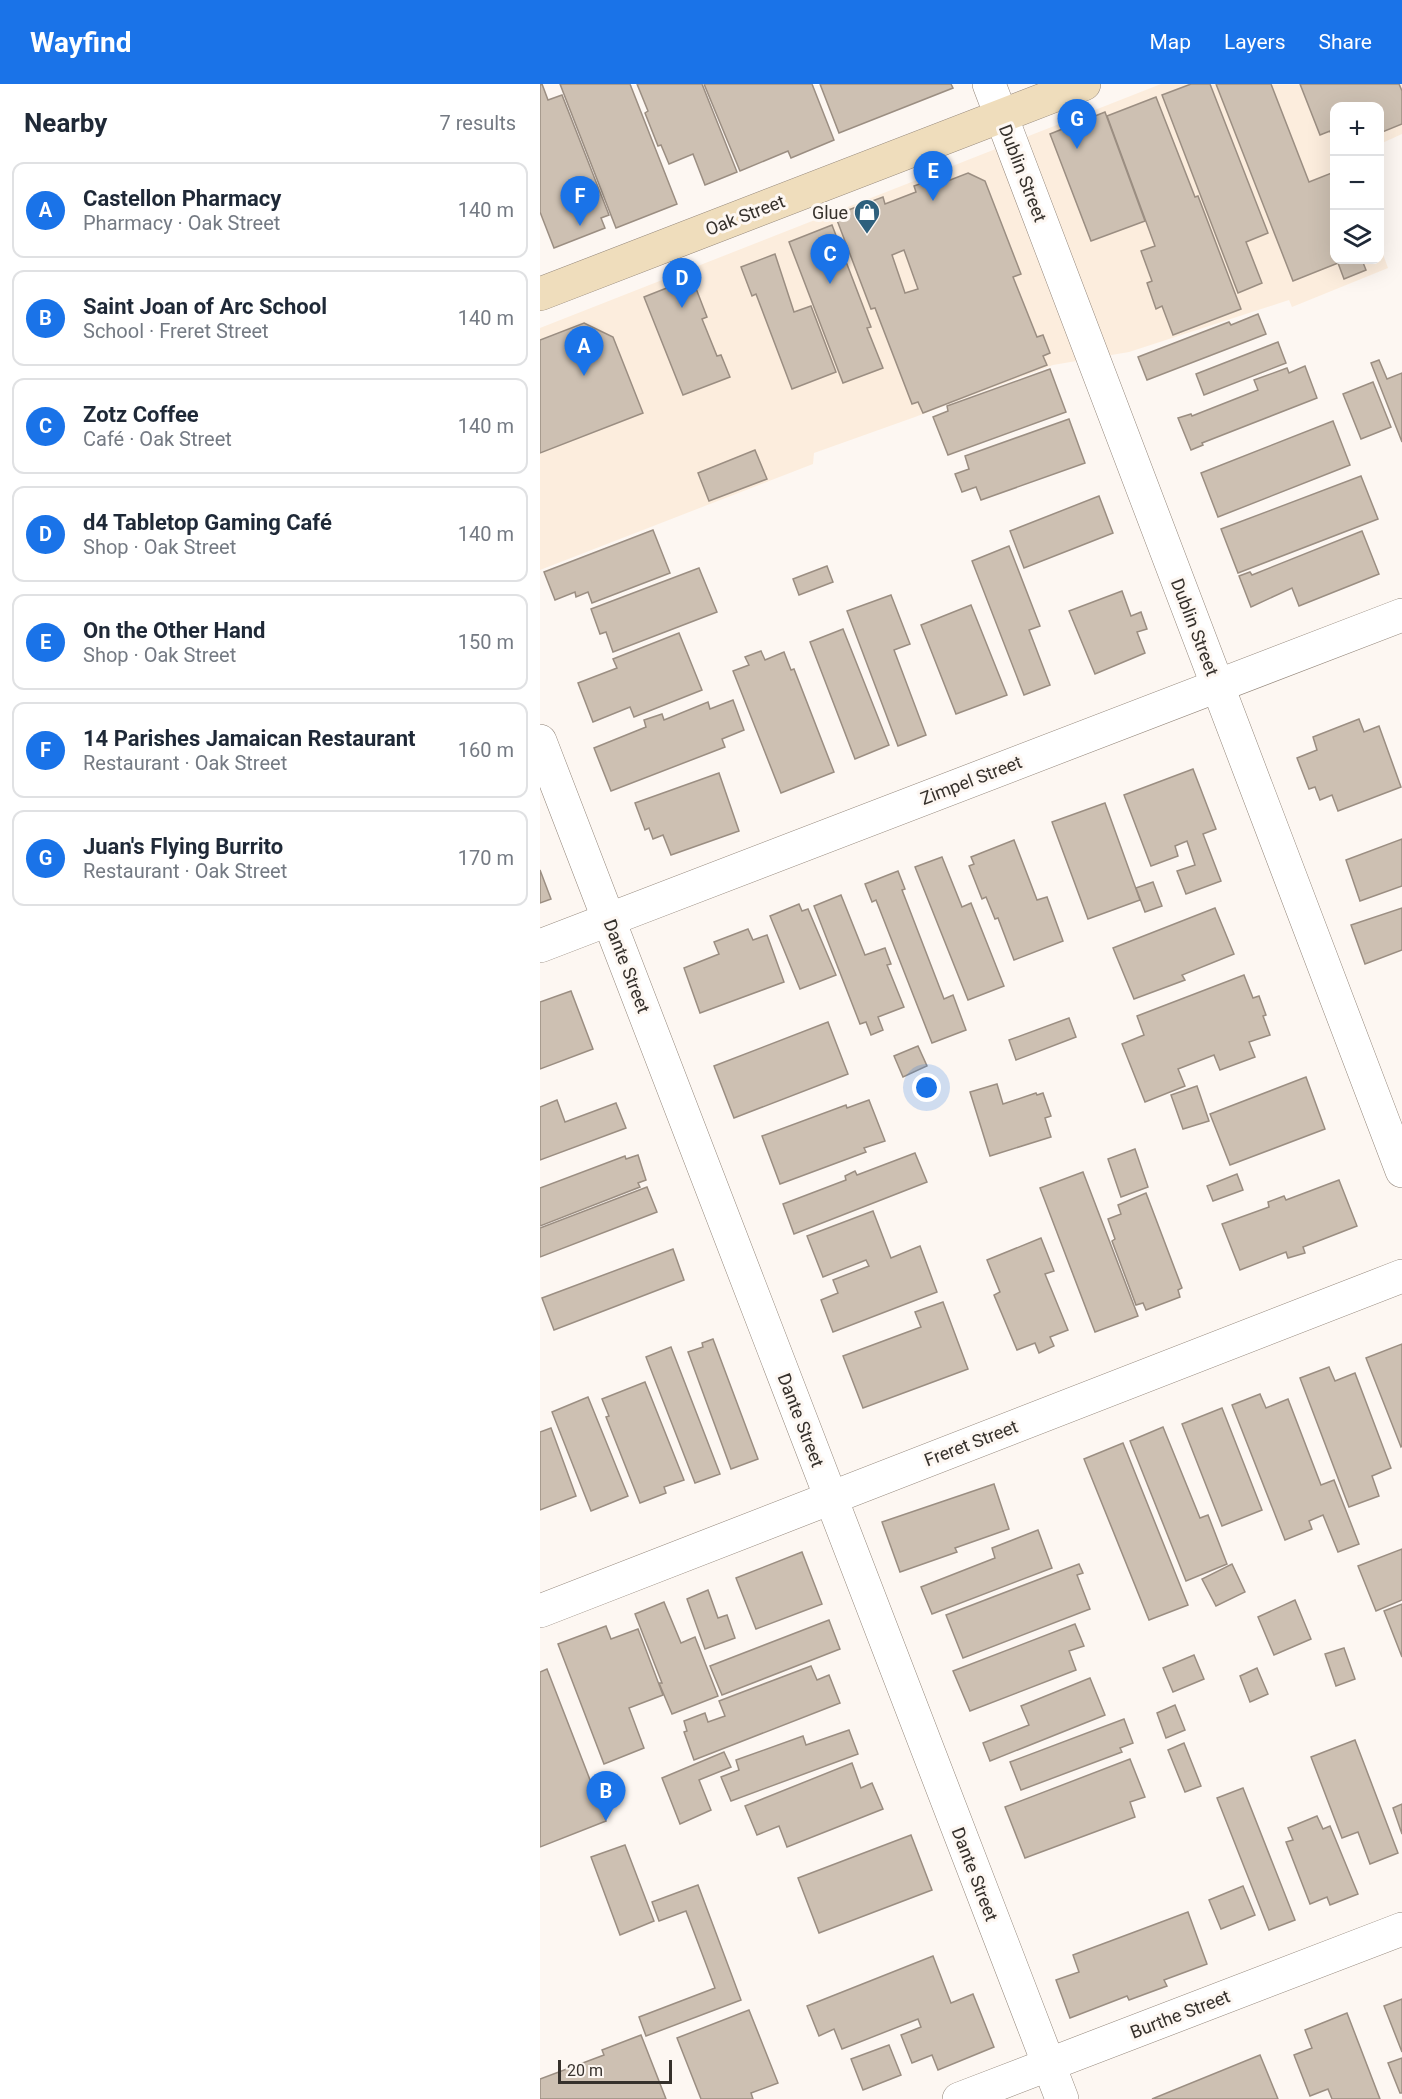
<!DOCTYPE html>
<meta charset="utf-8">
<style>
body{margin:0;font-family:Roboto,sans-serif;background:#f6f6f7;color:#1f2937}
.controls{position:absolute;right:18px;top:18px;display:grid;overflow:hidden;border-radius:12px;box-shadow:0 6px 24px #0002}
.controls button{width:54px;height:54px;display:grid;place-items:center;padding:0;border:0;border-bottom:2px solid #e0e1e3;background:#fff;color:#1f2937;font:30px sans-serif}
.scale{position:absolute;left:18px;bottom:15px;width:114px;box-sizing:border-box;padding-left:6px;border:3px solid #36312c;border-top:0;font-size:16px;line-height:21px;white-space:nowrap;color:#36312c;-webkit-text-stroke:4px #fdf7f2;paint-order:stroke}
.you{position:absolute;left:387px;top:1004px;width:21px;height:21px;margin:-15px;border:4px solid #fff;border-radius:50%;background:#1a73e8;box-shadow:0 0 0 9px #1a73e833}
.badge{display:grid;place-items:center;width:39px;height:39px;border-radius:50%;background:#1a73e8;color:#fff;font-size:20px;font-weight:700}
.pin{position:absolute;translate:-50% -50px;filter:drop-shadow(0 2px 3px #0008)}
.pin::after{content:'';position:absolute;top:32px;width:21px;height:18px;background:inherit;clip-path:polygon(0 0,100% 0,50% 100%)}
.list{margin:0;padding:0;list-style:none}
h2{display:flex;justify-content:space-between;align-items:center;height:78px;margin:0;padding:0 24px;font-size:26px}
h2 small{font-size:20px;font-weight:400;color:#747a83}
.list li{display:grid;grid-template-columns:39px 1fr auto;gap:18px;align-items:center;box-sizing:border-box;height:96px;margin:0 12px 12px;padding:0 12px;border:2px solid #e0e1e3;border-radius:12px}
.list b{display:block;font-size:22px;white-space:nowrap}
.list p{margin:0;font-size:20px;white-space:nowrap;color:#747a83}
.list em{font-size:20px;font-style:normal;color:#747a83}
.icon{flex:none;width:33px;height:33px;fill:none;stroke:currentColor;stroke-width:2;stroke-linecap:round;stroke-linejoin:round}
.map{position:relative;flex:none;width:862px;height:2015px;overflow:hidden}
header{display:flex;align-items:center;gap:36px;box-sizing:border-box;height:84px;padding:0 30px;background:#1a73e8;color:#fff}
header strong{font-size:28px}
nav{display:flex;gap:33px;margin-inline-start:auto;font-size:21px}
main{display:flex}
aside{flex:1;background:#fff}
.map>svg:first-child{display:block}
.built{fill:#fceddd}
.building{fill:#cdc0b2;stroke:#9b8e82;stroke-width:1.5;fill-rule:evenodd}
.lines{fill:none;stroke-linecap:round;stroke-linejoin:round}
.street-casing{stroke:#928579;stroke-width:34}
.secondary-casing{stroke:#928579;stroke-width:34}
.street{stroke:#fff;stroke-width:33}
.secondary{stroke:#efddbc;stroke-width:33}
.labels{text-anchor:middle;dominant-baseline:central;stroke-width:6;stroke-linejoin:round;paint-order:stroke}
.street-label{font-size:18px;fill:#36312c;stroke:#fdf7f2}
.poi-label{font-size:18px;fill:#36312c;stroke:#fdf7f2;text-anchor:end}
</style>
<header>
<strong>Wayfind</strong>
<nav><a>Map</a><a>Layers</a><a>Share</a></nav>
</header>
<main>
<aside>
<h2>Nearby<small>7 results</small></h2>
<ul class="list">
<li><span class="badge">A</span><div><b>Castellon Pharmacy</b><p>Pharmacy · Oak Street</p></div><em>140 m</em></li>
<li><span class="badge">B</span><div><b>Saint Joan of Arc School</b><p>School · Freret Street</p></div><em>140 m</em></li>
<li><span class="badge">C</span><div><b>Zotz Coffee</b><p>Café · Oak Street</p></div><em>140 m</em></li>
<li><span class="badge">D</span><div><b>d4 Tabletop Gaming Café</b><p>Shop · Oak Street</p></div><em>140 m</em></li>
<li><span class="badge">E</span><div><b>On the Other Hand</b><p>Shop · Oak Street</p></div><em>150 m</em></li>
<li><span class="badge">F</span><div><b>14 Parishes Jamaican Restaurant</b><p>Restaurant · Oak Street</p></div><em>160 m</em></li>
<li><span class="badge">G</span><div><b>Juan's Flying Burrito</b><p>Restaurant · Oak Street</p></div><em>170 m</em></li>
</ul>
</aside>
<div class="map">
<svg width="862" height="2015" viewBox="0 0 862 2015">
<rect width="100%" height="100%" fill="#fdf7f2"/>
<!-- built -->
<path class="built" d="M621,0H862V50L840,60V22H794V176H840V162L848,184L752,223L749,216L589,268L513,281L375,333L274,369L273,380L0,486V244Z"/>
<!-- building -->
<g class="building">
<path d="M2,0L8,16L22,11L69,131L61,134L65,144L14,164L0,128V1Z"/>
<path d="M20,0H90L137,120L76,144Z"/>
<path d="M97,0H162L197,88L165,101L153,70L129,80L121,61L118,62L105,29L108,27Z"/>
<path d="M164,0H272L294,56L251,74L248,67L200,87Z"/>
<path d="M280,0H411L413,4L299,49Z"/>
<path d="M651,0H670L728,149L706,158L722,199L698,209L622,11Z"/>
<path d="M676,0H731L769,98L794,88V176H822L826,186L804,195L798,179L753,197Z"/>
<path d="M760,0H859L862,7V40L840,49V22H794V59L790,47L780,51Z"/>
<path d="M616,13L655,113L658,112L701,225L633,251L622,222L616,225L607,199L612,197L601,167L615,162L567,32Z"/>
<path d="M565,28L605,137L551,157L510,50Z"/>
<path d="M428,89L445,97L481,190L473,193L497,253L503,251L510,269L503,272L507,281L383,329L378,318L372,320L335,224L331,225L295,131L343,113L345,120L376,108L374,102L402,92L405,98ZM364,166L378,205L365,209L352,171Z"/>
<path d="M292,141L331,243L327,244L343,284L303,299L249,158Z"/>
<path d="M235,170L254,228L271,222L296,288L252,305L216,210L212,212L201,183Z"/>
<path d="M152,194L167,233L162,235L177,272L181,271L190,293L143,311L104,213Z"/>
<path d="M718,230L726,250L607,296L598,273L689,238L691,241Z"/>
<path d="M44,239L73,253L103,329L0,369V256Z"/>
<path d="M738,258L746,279L664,311L656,290Z"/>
<path d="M839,276L847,295L862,289V358L831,279Z"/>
<path d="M765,282L777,314L662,359L663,361L651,366L638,334L651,330L652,332L718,306L714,296L747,284L749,289Z"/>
<path d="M510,285L526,328L408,371L393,333L408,327L407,322Z"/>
<path d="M833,298L851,343L821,355L803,310Z"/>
<path d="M529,335L545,379L441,416L436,403L422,408L415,390L429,385L425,372Z"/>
<path d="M793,337L810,381L678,433L661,389Z"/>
<path d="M215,366L227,395L169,417L158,389Z"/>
<path d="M821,392L838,435L698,489L681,445Z"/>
<path d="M559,412L573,449L484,484L470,447Z"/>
<path d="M113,446L130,489L52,519L48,508L36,513L35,508L15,516L4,488Z"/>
<path d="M822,447L839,490L759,522L752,504L711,523L699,492L710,488L712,491Z"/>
<path d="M469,462L500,542L489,546L510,601L484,611L432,477Z"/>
<path d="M287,482L293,498L259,511L253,495Z"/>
<path d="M159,484L177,528L73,568L66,548L60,550L51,525Z"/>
<path d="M582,507L591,532L601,528L607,545L597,548L605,569L555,590L529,527Z"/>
<path d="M351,511L370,560L354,566L386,651L358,662L307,527Z"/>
<path d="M431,521L467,611L416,630L381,541Z"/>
<path d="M303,545L349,661L315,675L270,558Z"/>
<path d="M139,549L162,606L94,633L90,623L53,638L38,599L77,584L73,575Z"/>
<path d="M221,567L225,576L244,568L251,586L254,585L294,688L241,709L193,587L209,581L205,573Z"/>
<path d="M193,616L204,646L182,655L185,663L71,707L54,664L106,643L104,636L122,630L124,636L168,618L170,625Z"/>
<path d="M819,635L824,648L839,642L861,703L798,727L792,711L780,716L775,703L769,705L757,674L777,666L773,653Z"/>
<path d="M653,685L676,745L663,750L681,797L646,810L637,787L655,781L647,757L635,762L638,772L611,782L584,711Z"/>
<path d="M179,689L199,747L131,771L123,751L113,755L109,744L105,746L95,719Z"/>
<path d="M565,719L600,816L548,835L512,738Z"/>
<path d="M862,755V802L820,817L806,776Z"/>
<path d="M474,756L497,816L507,813L523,857L474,876L458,834L455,835L446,813L442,815L429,782L434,780L431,773Z"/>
<path d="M402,773L422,823L431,819L464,902L428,916L375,783Z"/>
<path d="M0,786L11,815L0,819Z"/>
<path d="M358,787L365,805L362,806L404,915L413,911L426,946L392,959L336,816L332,818L325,800Z"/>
<path d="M613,798L622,822L605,828L596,804Z"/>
<path d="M301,811L325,871L345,864L351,880L347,881L364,923L338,933L343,946L331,951L326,938L320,940L274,822Z"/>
<path d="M259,820L262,827L268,825L296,891L260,905L230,832Z"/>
<path d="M675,824L694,870L642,891L645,896L594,915L573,864Z"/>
<path d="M862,824V866L825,880L811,841Z"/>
<path d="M208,845L213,856L227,851L244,898L160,929L144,884L179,870L174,858Z"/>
<path d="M704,891L713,914L719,912L726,931L723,932L730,951L709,958L715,973L680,986L674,971L638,985L645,1002L605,1018L582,960L604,951L597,932Z"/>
<path d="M31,907L53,965L0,985V918Z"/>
<path d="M529,934L536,953L476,976L469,956Z"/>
<path d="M288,938L308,990L194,1034L174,982Z"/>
<path d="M378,962L387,982L363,993L354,972Z"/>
<path d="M766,993L785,1045L690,1081L670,1030Z"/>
<path d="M457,1000L463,1020L496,1009L497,1011L503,1009L511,1032L505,1034L511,1053L450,1072L430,1008Z"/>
<path d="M657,1002L669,1037L643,1045L631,1011Z"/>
<path d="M17,1016L25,1038L76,1019L86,1044L0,1076V1023Z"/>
<path d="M329,1016L345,1057L324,1064L326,1068L240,1100L222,1052L306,1021L307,1024Z"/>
<path d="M595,1065L608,1103L581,1113L568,1075Z"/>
<path d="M375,1069L387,1098L254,1150L243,1120L306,1096L305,1092L315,1087L317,1091Z"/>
<path d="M98,1071L106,1096L98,1099L100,1103L0,1142V1104L85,1072L86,1075Z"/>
<path d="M543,1088L598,1232L555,1248L500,1104Z"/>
<path d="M697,1090L703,1106L673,1117L667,1102Z"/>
<path d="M799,1096L817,1142L763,1163L765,1169L748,1174L746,1168L700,1186L682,1140L729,1123L728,1118L744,1112L746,1116Z"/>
<path d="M107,1103L117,1128L0,1173V1144Z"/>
<path d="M606,1109L642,1204L638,1206L640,1213L606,1226L603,1219L596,1221L572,1157L575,1155L568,1135L581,1130L578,1121Z"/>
<path d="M333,1127L351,1174L380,1162L397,1208L293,1248L281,1216L298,1209L293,1196L329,1182L326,1176L283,1193L267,1152Z"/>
<path d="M501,1154L514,1187L505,1190L528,1246L510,1253L514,1262L499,1269L495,1259L477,1266L454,1211L460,1208L447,1176Z"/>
<path d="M133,1165L144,1196L14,1246L2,1214Z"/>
<path d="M403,1218L428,1285L323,1324L303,1272L381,1243L375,1228Z"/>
<path d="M173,1255L218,1375L191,1385L148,1268L163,1263L162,1259Z"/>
<path d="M862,1260V1362L861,1363L826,1274Z"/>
<path d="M131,1263L180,1390L155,1399L106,1273Z"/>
<path d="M789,1283L795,1297L815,1289L851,1384L832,1392L839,1412L809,1423L760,1294Z"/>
<path d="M105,1298L144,1396L124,1403L126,1409L100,1419L66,1333L69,1332L62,1315Z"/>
<path d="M720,1310L726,1324L748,1315L781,1401L794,1396L819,1460L798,1468L783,1431L769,1437L772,1445L745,1456L692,1321Z"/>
<path d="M48,1313L88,1412L51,1427L12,1328Z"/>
<path d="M682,1324L722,1426L682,1442L642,1340Z"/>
<path d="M623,1343L660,1434L668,1431L687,1480L646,1497L590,1357Z"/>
<path d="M11,1344L36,1412L0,1426V1348Z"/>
<path d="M583,1359L648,1521L609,1536L544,1375Z"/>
<path d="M454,1400L469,1445L415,1464L417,1468L360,1488L342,1438Z"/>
<path d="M498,1446L512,1484L392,1530L381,1503L455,1474L452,1464Z"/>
<path d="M862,1465V1516L836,1527L818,1482Z"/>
<path d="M262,1468L282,1520L216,1545L196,1494Z"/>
<path d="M539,1480L543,1489L537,1491L550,1525L423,1574L406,1531Z"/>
<path d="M692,1480L705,1508L676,1522L662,1495Z"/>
<path d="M168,1506L178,1534L187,1531L195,1554L165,1565L147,1515Z"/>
<path d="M755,1516L771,1555L734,1571L718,1533Z"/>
<path d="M124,1518L141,1559L155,1553L178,1612L132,1630L119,1599H122L95,1530Z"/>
<path d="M862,1520V1573L844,1527Z"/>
<path d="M289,1536L300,1565L182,1611L170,1582Z"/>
<path d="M535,1540L544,1562L529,1567L536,1586L430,1627L413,1587Z"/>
<path d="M66,1542L71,1555L98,1545L123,1611L89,1624L104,1664L64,1680L18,1560Z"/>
<path d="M804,1564L815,1595L796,1602L785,1570Z"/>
<path d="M654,1571L664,1595L633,1608L623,1584Z"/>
<path d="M271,1582L277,1596L289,1591L300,1619L154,1676L144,1648L147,1647L144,1637L165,1629L168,1638L185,1632L179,1617Z"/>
<path d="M717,1584L728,1610L710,1618L700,1592Z"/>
<path d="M7,1585L66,1737L0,1763V1588Z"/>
<path d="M550,1594L565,1631L450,1677L443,1659L489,1641L481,1622Z"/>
<path d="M635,1621L645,1646L626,1654L617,1629Z"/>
<path d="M584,1635L593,1659L580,1664L582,1668L481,1706L470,1678Z"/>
<path d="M309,1646L318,1670L191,1717L181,1693L199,1686L196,1676L263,1652L266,1661Z"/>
<path d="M815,1656L858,1769L830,1780L818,1748L802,1754L771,1673Z"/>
<path d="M644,1659L661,1702L645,1708L628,1666Z"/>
<path d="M184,1668L191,1683L159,1696L171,1726L140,1740L122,1694Z"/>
<path d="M590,1675L605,1713L590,1718L595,1733L485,1774L465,1723Z"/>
<path d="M312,1679L321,1704L332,1699L343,1725L247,1763L239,1742L217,1751L205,1722Z"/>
<path d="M703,1704L755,1836L729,1846L677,1714Z"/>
<path d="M862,1720V1750L853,1724Z"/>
<path d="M777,1732L783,1745L790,1742L818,1810L790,1821L787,1813L770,1820L746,1758L753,1756L748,1744Z"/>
<path d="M371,1751L392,1806L279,1849L258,1794Z"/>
<path d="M85,1761L114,1837L80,1851L51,1773Z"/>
<path d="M158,1801L201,1916L106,1952L99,1933L175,1904L146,1827L119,1837L112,1818Z"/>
<path d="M703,1802L715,1831L681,1845L669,1816Z"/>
<path d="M648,1828L667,1880L624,1896L627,1902L589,1916L587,1912L530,1934L516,1896L539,1888L533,1871Z"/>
<path d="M393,1872L411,1919L433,1910L454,1963L398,1986L392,1971L372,1979L361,1951L381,1943L378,1935L302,1965L294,1945L279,1952L267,1922Z"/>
<path d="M862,1915V1968L844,1922Z"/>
<path d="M209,1926L238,1999L211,2009L213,2015H161L137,1954Z"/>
<path d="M807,1929L840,2015H792L788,2005L770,2012L754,1971L772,1964L765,1946Z"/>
<path d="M101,1951L126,2015H0V1995L64,1971L62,1966Z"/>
<path d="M349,1961L361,1991L323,2006L311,1975Z"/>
<path d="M720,1971L738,2015H612Z"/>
<path d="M862,1974V2009H860L848,1979Z"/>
</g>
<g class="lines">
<!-- street casing -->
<g class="street-casing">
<g id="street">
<path d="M449,0L862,1087"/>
<path d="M0,657L522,2015"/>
<path d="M0,862L862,531"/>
<path d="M0,1527L862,1192"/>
<path d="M419,2015L862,1845"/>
</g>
</g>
<!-- secondary casing -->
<g class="secondary-casing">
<path id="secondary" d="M0,210L544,0"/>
</g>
<!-- street -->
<use href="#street" class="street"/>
<!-- secondary -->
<use href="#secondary" class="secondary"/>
</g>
<!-- icons -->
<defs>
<g id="shop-pin" transform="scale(1.35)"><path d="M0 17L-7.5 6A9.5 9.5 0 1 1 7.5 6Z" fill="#2e607d" stroke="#fdf7f2"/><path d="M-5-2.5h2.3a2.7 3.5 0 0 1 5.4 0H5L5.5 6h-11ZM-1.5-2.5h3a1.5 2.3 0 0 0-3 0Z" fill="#fff"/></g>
</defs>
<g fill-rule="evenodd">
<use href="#shop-pin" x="327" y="128"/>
</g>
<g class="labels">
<!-- street labels -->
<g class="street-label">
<text transform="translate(483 89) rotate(69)">Dublin Street</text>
<text transform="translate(205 131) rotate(-21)">Oak Street</text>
<text transform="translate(655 543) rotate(69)">Dublin Street</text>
<text transform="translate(431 696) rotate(-21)">Zimpel Street</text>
<text transform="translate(87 882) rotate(69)">Dante Street</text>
<text transform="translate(261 1336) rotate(69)">Dante Street</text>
<text transform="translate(431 1359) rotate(-21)">Freret Street</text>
<text transform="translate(435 1790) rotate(69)">Dante Street</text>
<text transform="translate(640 1930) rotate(-21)">Burthe Street</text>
</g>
<!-- poi labels -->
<g class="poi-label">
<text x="308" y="128">Glue</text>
</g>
</g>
</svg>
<div class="controls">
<button>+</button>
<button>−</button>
<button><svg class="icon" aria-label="layers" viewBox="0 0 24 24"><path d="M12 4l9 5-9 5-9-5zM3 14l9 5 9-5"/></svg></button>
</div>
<div class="scale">20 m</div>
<div class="you"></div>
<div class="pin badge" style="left:44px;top:292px">A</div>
<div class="pin badge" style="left:66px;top:1737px">B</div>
<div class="pin badge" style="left:290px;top:200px">C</div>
<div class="pin badge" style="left:142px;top:224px">D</div>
<div class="pin badge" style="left:393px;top:117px">E</div>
<div class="pin badge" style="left:40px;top:142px">F</div>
<div class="pin badge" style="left:537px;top:65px">G</div>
</div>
</main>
